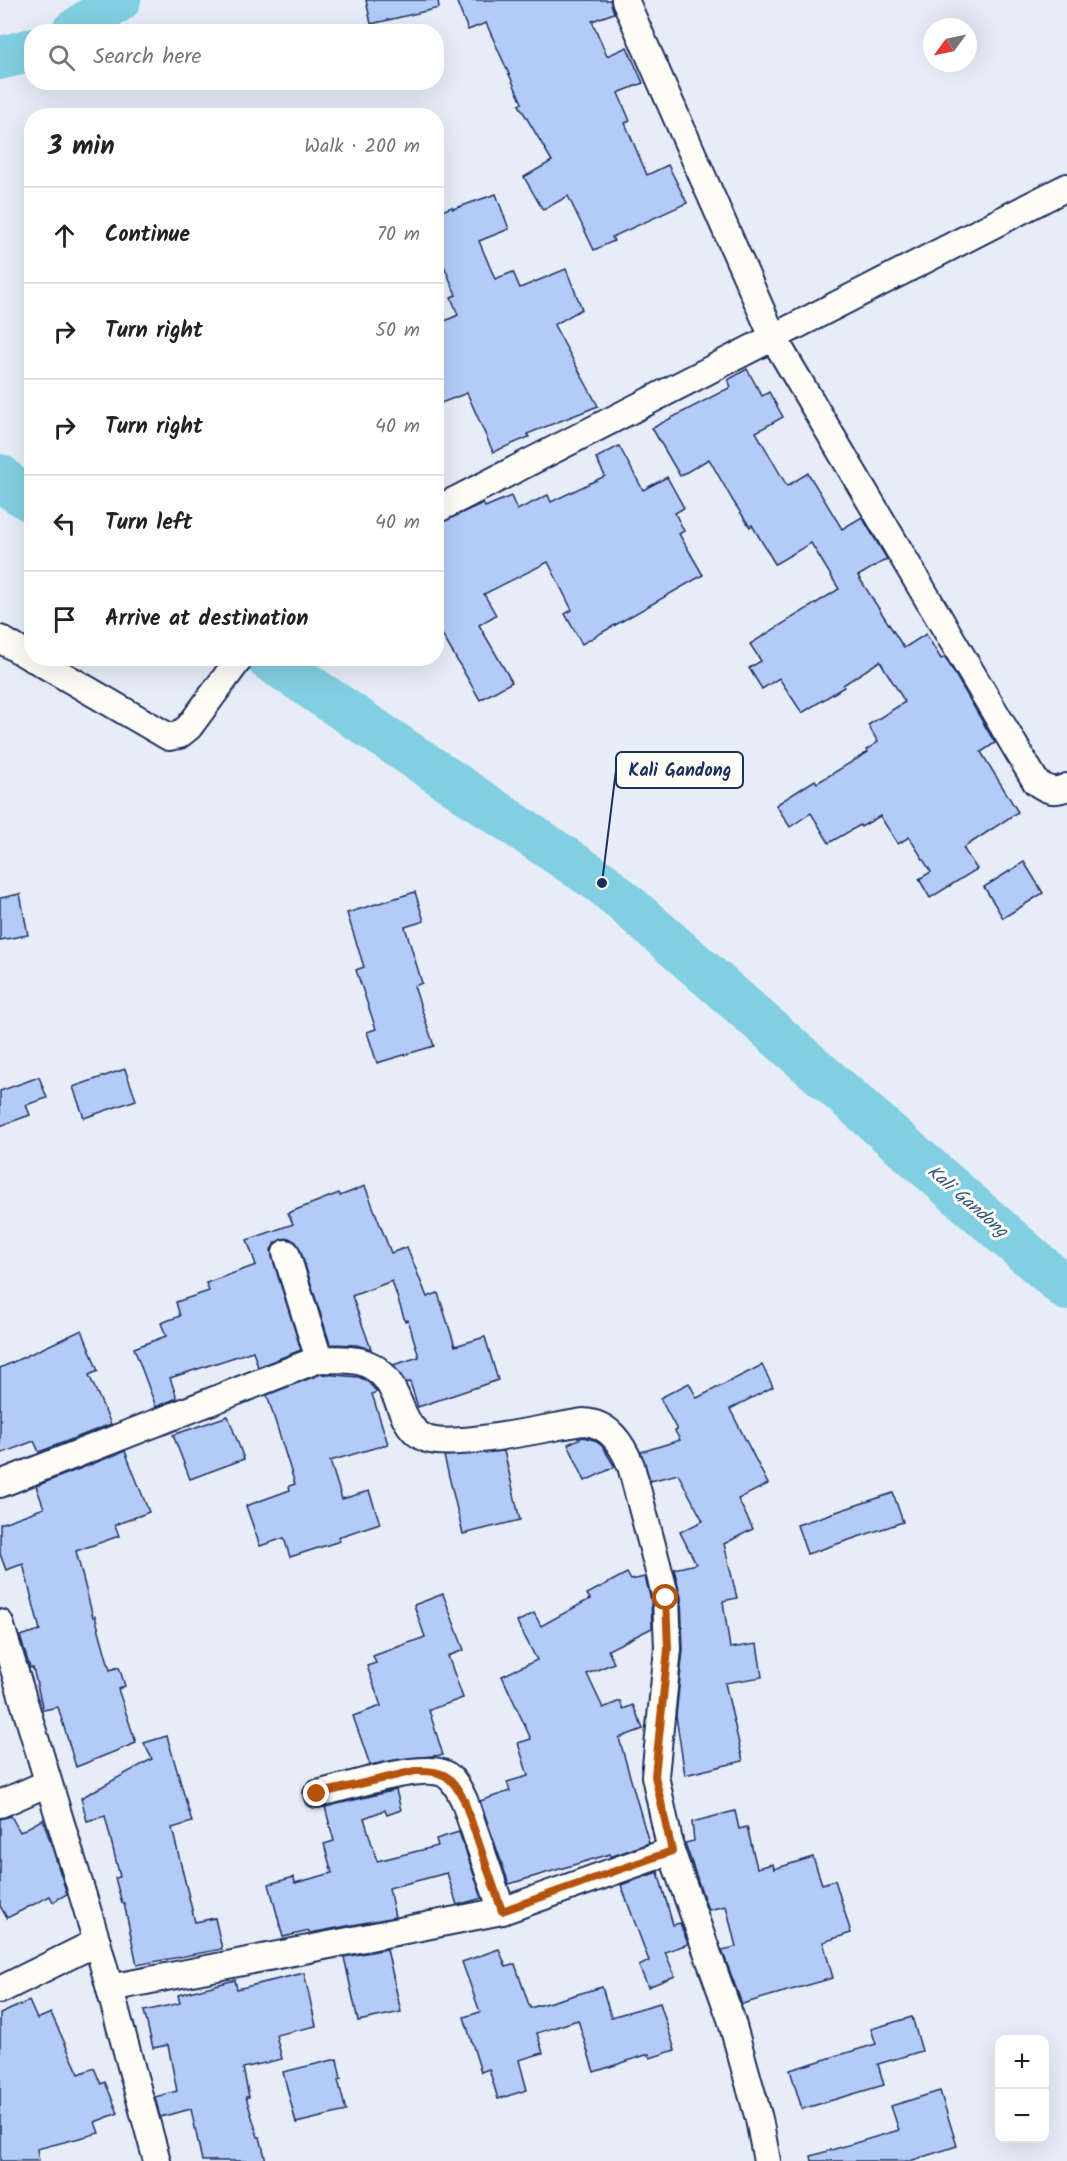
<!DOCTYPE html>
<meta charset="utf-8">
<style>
body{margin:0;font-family:Kalam,sans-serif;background:#f6f6f6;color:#222}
.controls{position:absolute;right:18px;bottom:18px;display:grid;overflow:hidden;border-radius:12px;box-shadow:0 6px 24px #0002}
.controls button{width:54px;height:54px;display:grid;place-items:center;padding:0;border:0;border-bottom:2px solid #e0e0e0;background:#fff;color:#222;font:30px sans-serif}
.compass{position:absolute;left:923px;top:18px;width:54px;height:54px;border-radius:50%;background:#fff;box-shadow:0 6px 24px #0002;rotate:237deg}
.stop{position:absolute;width:18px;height:18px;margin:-14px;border:4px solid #b45309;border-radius:50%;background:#fff}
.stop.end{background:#b45309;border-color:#fff;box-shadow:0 2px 6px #0008}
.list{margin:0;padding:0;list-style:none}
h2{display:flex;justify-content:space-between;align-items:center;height:78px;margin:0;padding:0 24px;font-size:26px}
h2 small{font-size:20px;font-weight:400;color:#767676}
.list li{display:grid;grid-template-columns:39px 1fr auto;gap:18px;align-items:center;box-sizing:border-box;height:96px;padding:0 24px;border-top:2px solid #e0e0e0}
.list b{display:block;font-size:22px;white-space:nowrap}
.list em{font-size:20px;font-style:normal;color:#767676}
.icon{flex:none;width:33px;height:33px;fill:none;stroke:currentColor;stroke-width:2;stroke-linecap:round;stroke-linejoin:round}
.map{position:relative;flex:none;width:1067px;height:2161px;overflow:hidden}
.search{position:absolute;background:#fff;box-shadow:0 6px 24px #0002;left:24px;top:24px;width:420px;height:66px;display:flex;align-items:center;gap:15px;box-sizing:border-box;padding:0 21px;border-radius:24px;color:#767676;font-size:22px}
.panel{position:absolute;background:#fff;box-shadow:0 6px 24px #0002;left:24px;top:108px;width:420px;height:558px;border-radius:24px}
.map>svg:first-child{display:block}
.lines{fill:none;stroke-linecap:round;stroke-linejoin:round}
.river{stroke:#82cfe1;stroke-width:44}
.building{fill:#b4cbfa;stroke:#1b2f5e;stroke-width:1.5}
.street-casing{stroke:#1b2f5e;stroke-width:30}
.street{stroke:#fdfcf7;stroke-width:26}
.route{stroke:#b45309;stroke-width:8}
.labels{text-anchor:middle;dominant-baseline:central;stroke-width:6;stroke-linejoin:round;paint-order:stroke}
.water-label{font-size:18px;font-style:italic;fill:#35577f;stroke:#fdfcf7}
.leader{fill:none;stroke:#1b2f5e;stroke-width:2}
.callout-dot{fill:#1b2f5e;stroke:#fdfcf7;stroke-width:2}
.callout{fill:#fdfcf7;stroke:#1b2f5e;stroke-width:2}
.callout-label{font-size:18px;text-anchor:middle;font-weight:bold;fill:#1b2f5e}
</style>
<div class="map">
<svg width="1067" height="2161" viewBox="0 0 1067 2161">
<rect width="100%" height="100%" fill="#e7edf8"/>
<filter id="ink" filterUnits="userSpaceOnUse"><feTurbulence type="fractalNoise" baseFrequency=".0167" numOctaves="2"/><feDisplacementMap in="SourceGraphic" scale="12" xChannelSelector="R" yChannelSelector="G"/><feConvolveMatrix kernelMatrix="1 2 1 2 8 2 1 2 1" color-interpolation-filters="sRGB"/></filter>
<g filter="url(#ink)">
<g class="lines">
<!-- river -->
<g class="river">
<path d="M73,32L119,0"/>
<path d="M0,58L32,50"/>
<path d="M0,476L13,489L32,501"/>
<path d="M267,658L602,883L1067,1289"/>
</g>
</g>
<!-- building -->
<g class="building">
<path d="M366,0H438L439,8L371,24Z"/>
<path d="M456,0H610L614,13L592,21L607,56L627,47L643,83L618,93L630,121L625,123L647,175L668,165L687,203L612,237L614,241L594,250L568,196L543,210L524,177L552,161L519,105L522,103L486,23L468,30Z"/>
<path d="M496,194L509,229L479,241L495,279L513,272L520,288L566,269L582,309L554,325L598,406L527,434L529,437L493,452L467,393L436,405V325L458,315L451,297L456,295L436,246V213L452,207L453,209Z"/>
<path d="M747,369L762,396L769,392L783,417L756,432L787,486L808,473L842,529L862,517L887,559L858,576L904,648L926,634L941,659L945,657L995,743L981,752L1018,812L963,848L977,869L930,898L919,879L931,872L909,837L898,844L880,816L861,827L860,825L829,843L811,813L790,827L776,805L815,780L817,783L868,752L866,750L878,742L868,725L905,702L880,661L843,685L844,687L802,713L779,678L762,689L749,668L761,661L750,644L839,589L811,543L775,564L752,525L750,527L733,501L709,459L680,476L652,428L731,387L728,380Z"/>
<path d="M619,446L643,490L667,477L684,508L675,513L684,531L679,534L703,575L582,644L565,614L572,610L548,562L484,594L496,615L479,625L512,682L480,700L436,624V525L483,503L485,507L511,496L517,510L548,495L551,502L605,476L596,458Z"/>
<path d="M1024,862L1043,893L1003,918L984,887Z"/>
<path d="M415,892L424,921L405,927L422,983L414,986L434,1046L377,1063L367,1032L376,1029L356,970L364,967L347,913Z"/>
<path d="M20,894L28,935L0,940V898Z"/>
<path d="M125,1069L136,1100L84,1118L73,1087Z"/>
<path d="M39,1077L47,1098L26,1105L30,1115L0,1126V1091Z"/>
<path d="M365,1186L391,1253L407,1247L427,1297L438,1293L455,1346L485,1337L498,1380L418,1407L410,1382L406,1383L393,1365L419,1357L408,1320L405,1321L392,1281L352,1296L371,1349L356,1345L330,1344L300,1249L296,1242L289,1238L282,1239L275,1243L271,1250L272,1257L301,1350L258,1367L253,1351L170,1378L177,1398L156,1407L134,1348L166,1336L161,1323L180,1316L176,1302L209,1291L206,1283L256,1265L247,1240L293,1224L288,1213L339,1193L340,1196Z"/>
<path d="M82,1330L98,1371L89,1375L111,1424L39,1452L34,1441L0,1454V1368Z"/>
<path d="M762,1365L773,1387L730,1409L768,1484L738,1499L753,1529L724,1544L737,1598L723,1601L730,1648L757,1644L762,1677L725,1683L743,1761L685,1775L676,1716L683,1650L681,1597L674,1569L696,1564L680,1532L703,1521L678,1474L650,1481L641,1452L680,1440L675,1431L677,1430L660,1398L689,1383L697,1398Z"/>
<path d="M321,1374L359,1377L368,1382L377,1392L372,1394L388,1444L330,1461L342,1499L369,1491L380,1523L338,1537L340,1541L290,1557L284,1538L260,1546L246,1506L290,1490L289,1486L295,1484L267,1395Z"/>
<path d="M228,1416L244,1459L190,1479L173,1435Z"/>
<path d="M583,1437L594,1440L602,1446L615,1467L585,1481L568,1444Z"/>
<path d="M125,1451L149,1512L115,1525L119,1536L76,1551L93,1617L95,1616L110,1670L119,1667L125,1686L118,1689L136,1743L76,1767L58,1707L43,1710L33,1668H30L20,1636L40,1630L23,1564L6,1570L0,1554V1524L44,1508L36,1486Z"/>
<path d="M504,1451L520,1520L463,1534L444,1456Z"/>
<path d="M893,1493L903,1522L807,1554L797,1525Z"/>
<path d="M627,1573L631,1580L645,1577L651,1600L652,1628L608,1650L614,1663L587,1674L603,1708L620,1701L623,1709L633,1705L643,1729L619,1738L649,1843L610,1857V1854L509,1884L480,1801L510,1791L507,1782L528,1776L518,1743L531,1739L502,1676L537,1660L517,1622L534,1613L541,1626L590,1599L587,1594Z"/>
<path d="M443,1594L464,1650L448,1656L463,1698L429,1710L443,1755L400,1759L370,1765L353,1716L381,1706L367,1666L376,1663L373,1656L425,1637L414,1605Z"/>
<path d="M167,1736L192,1822L172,1828L195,1922L215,1918L222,1949L137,1965L124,1903H122L115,1878L120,1877L105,1816L87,1821L81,1798L152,1759L144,1743Z"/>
<path d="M396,1790L401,1810L387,1815L385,1810L364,1818L377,1861L438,1846L436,1839L459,1832L482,1898L457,1905L447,1873L389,1888L395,1917L310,1933L309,1931L283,1937L269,1884L294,1877L295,1883L332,1873L324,1844L334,1841L325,1807Z"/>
<path d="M735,1811L739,1829L747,1827L757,1868L773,1864L774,1869L813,1857L822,1884L835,1880L851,1933L823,1942L833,1978L742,2004L722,1950L736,1947L726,1906L708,1910L685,1843L694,1841L692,1822Z"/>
<path d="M11,1816L20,1832L43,1819L67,1894L53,1902L50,1896L7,1918L0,1906V1819Z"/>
<path d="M658,1872L673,1925L680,1923L688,1944L665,1952L675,1976L648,1987L639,1966L649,1961L621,1885Z"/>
<path d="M387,1949L401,2012L358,2021L344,1957Z"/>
<path d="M499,1949L506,1967L515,1964L530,2008L602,1987L611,2017L660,2003L675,2050L650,2058L649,2054L594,2072L578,2020L537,2033L543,2053L519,2060L527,2090L498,2099L489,2069L481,2072L464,2017L480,2012L462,1962Z"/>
<path d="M304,1973L316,2026L276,2035L282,2059L243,2068L249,2097H246L258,2137H260L266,2161H202L191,2109L160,2117L155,2097L177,2091L168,2045L153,2048L144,2011L180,2003L178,1995L235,1980L237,1989Z"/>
<path d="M29,2001L37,2019L51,2013L79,2074L94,2068L101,2084L105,2082L118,2113L95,2122L99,2133L37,2149L39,2161H0V2014Z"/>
<path d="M912,2017L922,2051L878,2064L884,2085L802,2109L790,2070L876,2044L871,2029Z"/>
<path d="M337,2059L341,2079L338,2080L346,2111L296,2123L283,2072Z"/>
<path d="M940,2091L957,2146L910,2161H812L811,2156L899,2130L891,2106Z"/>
</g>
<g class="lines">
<!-- street casing -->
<g class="street-casing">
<g id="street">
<path d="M625,0L773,337L1036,782C1047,790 1054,793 1067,787"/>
<path d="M436,510L1067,187"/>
<path d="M0,639L32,658"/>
<path d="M33,658L169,737L179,735L189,727L240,658"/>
<path d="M286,1253L319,1359"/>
<path d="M0,1484L319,1359C333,1360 352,1358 365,1363C404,1378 394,1426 427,1439C454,1449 550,1427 583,1422C609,1423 622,1444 631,1466L666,1598L668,1649L655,1776L671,1851L731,2019L759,2119L767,2161"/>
<path d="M0,1623L97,1942L157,2161"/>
<path d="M317,1794C344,1788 422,1762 445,1774C455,1780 459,1790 464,1800L502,1911"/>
<path d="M0,1804L48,1783"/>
<path d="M110,1988L502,1911L671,1851"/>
<path d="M0,1990L97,1942"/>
</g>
</g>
<!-- street -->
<use href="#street" class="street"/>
</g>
</g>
<g class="lines" filter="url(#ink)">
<!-- route -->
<path class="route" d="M317,1794L415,1771C443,1770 451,1775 464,1800L502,1911L672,1851L655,1776L668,1649L666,1598"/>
</g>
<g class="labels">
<!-- water labels -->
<g class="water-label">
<text transform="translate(967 1202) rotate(41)">Kali Gandong</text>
</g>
</g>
<!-- callouts -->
<path class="leader" d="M602 883L616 770"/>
<circle class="callout-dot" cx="602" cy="883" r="6"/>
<rect class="callout" x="616" y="752" width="127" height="36" rx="6"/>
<g class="callout-label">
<text x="680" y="776">Kali Gandong</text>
</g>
</svg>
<div class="controls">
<button>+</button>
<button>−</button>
</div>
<svg class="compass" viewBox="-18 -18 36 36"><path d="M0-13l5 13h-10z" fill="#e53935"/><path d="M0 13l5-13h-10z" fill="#767676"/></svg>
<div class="stop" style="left:666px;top:1598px"></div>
<div class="stop end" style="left:317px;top:1794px"></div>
<div class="search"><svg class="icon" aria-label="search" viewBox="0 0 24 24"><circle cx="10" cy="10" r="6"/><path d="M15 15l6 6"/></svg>Search here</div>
<section class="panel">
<h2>3 min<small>Walk · 200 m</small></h2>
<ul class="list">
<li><svg class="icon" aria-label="ahead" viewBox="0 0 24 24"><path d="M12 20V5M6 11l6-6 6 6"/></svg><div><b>Continue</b></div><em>70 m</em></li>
<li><svg class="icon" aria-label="right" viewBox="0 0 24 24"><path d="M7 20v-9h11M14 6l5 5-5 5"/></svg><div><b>Turn right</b></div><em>50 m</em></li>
<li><svg class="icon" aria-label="right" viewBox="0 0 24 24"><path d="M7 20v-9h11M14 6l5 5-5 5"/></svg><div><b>Turn right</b></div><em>40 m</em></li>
<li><svg class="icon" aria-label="left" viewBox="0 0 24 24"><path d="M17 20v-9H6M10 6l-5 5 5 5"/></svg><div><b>Turn left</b></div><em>40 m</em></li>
<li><svg class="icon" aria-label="arrive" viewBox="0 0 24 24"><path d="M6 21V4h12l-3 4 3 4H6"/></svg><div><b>Arrive at destination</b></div></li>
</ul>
</section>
</div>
